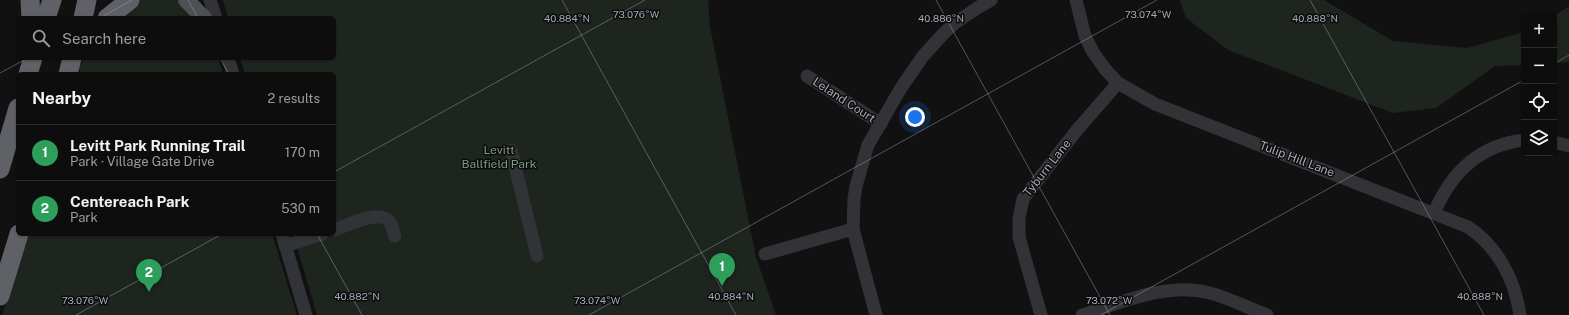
<!DOCTYPE html>
<meta charset="utf-8">
<style>
body{margin:0;font-family:"Public Sans",sans-serif;background:#1b1b1c;color:#f1f3f6}
.controls{position:absolute;right:12px;top:12px;display:grid;overflow:hidden;border-radius:6px;box-shadow:0 1px 3px #0004}
.controls button{width:36px;height:36px;display:grid;place-items:center;padding:0;border:0;border-bottom:1px solid #2d2d2e;background:#0d0d0e;color:#f1f3f6;font:20px sans-serif}
.you{position:absolute;left:915px;top:117px;width:14px;height:14px;margin:-10px;border:3px solid #fff;border-radius:50%;background:#1a73e8;box-shadow:0 0 0 6px #1a73e833}
.badge{display:grid;place-items:center;width:26px;height:26px;border-radius:50%;background:#dfac3c;color:#fff;font-size:13px;font-weight:700}
.pin{position:absolute;translate:-50% -33px;filter:drop-shadow(0 1px 2px #0008)}
.pin::after{content:'';position:absolute;top:21px;width:14px;height:12px;background:inherit;clip-path:polygon(0 0,100% 0,50% 100%)}
.list{margin:0;padding:0;list-style:none}
h2{display:flex;justify-content:space-between;align-items:center;height:52px;margin:0;padding:0 16px;font-size:17px}
h2 small{font-size:13px;font-weight:400;color:#9a9c9e}
.list li{display:grid;grid-template-columns:26px 1fr auto;gap:12px;align-items:center;box-sizing:border-box;height:56px;padding:0 16px;border-top:1px solid #2d2d2e}
.list b{display:block;font-size:15px;white-space:nowrap}
.list p{margin:0;font-size:13px;white-space:nowrap;color:#9a9c9e}
.list em{font-size:13px;font-style:normal;color:#9a9c9e}
.icon{flex:none;width:22px;height:22px;fill:none;stroke:currentColor;stroke-width:2;stroke-linecap:round;stroke-linejoin:round}
.map{position:relative;flex:none;width:1569px;height:315px;overflow:hidden}
.search{position:absolute;background:#0d0d0e;box-shadow:0 1px 3px #0004;left:16px;top:16px;width:320px;height:44px;display:flex;align-items:center;gap:10px;box-sizing:border-box;padding:0 14px;border-radius:6px;color:#9a9c9e;font-size:15px}
.panel{position:absolute;background:#0d0d0e;box-shadow:0 1px 3px #0004;left:16px;top:72px;width:320px;height:164px;border-radius:6px}
.map>svg:first-child{display:block}
.green{fill:#1e251f}
.lines{fill:none;stroke-linecap:round;stroke-linejoin:round}
.minor{stroke:#323337;stroke-width:13}
.major{stroke:#4f5056;stroke-width:16}
.highway{stroke:#5f6167;stroke-width:19}
.ticks{fill:none;stroke:#a4a8b2;stroke-width:1;stroke-opacity:0.45}
.labels{text-anchor:middle;dominant-baseline:central;stroke-width:3;stroke-linejoin:round;paint-order:stroke}
.street-label{font-size:12px;fill:#a4a8b2;stroke:#0c0c0d}
.park-label{font-size:12px;fill:#7c9b7f;stroke:#0c0c0d}
.ticks-label{font-size:10px;text-anchor:middle;fill:#a4a8b2;stroke:#0c0c0d;stroke-width:3;stroke-linejoin:round;paint-order:stroke}
</style>
<div class="map">
<svg width="1569" height="315" viewBox="0 0 1569 315">
<rect width="100%" height="100%" fill="#111112"/>
<!-- green -->
<g class="green">
<path d="M135,0H198L201,2L206,18H112Z"/>
<path d="M223,0H708L710,27L756,257L776,315H317L293,234H334V74H245L240,58H334V18H228Z"/>
<path d="M1180,0H1324L1393,41L1467,48L1524,32V65L1495,66L1436,108L1393,113L1228,50L1186,18Z"/>
<path d="M1569,6V62L1554,63V16Z"/>
<path d="M83,58H218L223,74H80L79,69Z"/>
<path d="M29,234H272L297,315H2Z"/>
</g>
<g class="lines">
<!-- minor -->
<g class="minor">
<path d="M210,0L216,18"/>
<path d="M1076,0L1085,36L1093,52L1105,69L1118,83L1155,104L1468,227C1498,247 1515,280 1520,315"/>
<path d="M228,58L233,74"/>
<path d="M807,76L881,124"/>
<path d="M1554,142L1569,146"/>
<path d="M511,150L537,256"/>
<path d="M1434,213C1451,173 1479,145 1524,140"/>
<path d="M334,230C346,226 379,209 389,221C392,225 393,231 395,236"/>
<path d="M282,234L306,315"/>
<path d="M285,246L322,234"/>
<path d="M765,254L853,229"/>
<path d="M876,315L853,229L854,199L856,186L868,145L901,88L923,56L945,32L955,23L977,8L991,0"/>
<path d="M1041,315L1019,237V218L1023,199L1077,130L1118,83"/>
<path d="M1082,315C1123,302 1166,282 1210,293C1229,298 1248,308 1267,315"/>
</g>
<!-- major -->
<path class="major" d="M186,0L204,18"/>
<!-- highway -->
<g class="highway">
<path d="M30,0L31,18"/>
<path d="M46,18L52,0"/>
<path d="M83,18L87,0"/>
<path d="M107,18L130,0"/>
<path d="M28,74L33,58"/>
<path d="M68,74L72,58"/>
<path d="M0,169L18,108"/>
<path d="M0,296L19,234"/>
</g>
</g>
<!-- ticks -->
<path class="ticks" d="M188,0L198,18M562,0L736,315M936,0L1110,315M1310,0L1484,315M100,18L132,0M220,58L229,74M1554,64L1569,55M0,73L28,58M334,172L645,0M317,234L362,315M76,315L222,234M589,315L1157,0M1101,315L1524,80"/>
<g class="labels">
<!-- street labels -->
<g class="street-label">
<text transform="translate(844 100) rotate(33)">Leland Court</text>
<text transform="translate(1297 159) rotate(21)">Tulip Hill Lane</text>
<text transform="translate(1047 168) rotate(-52)">Tyburn Lane</text>
</g>
<!-- park labels -->
<g class="park-label">
<text x="499" y="150">Levitt<tspan x="499" dy="14">Ballfield Park</tspan></text>
</g>
</g>
<g class="ticks-label">
<text x="636" y="18">73.076°W</text>
<text x="1148" y="18">73.074°W</text>
<text x="567" y="22">40.884°N</text>
<text x="941" y="22">40.886°N</text>
<text x="1315" y="22">40.888°N</text>
<text x="357" y="300">40.882°N</text>
<text x="731" y="300">40.884°N</text>
<text x="1480" y="300">40.888°N</text>
<text x="85" y="304">73.076°W</text>
<text x="597" y="304">73.074°W</text>
<text x="1109" y="304">73.072°W</text>
</g>
</svg>
<div class="controls">
<button>+</button>
<button>−</button>
<button><svg class="icon" aria-label="locate" viewBox="0 0 24 24"><circle cx="12" cy="12" r="6"/><path d="M12 2v4M12 18v4M2 12h4M18 12h4"/></svg></button>
<button><svg class="icon" aria-label="layers" viewBox="0 0 24 24"><path d="M12 4l9 5-9 5-9-5zM3 14l9 5 9-5"/></svg></button>
</div>
<div class="you"></div>
<div class="pin badge" style="left:722px;top:286px;background:#2e9e5b">1</div>
<div class="pin badge" style="left:149px;top:292px;background:#2e9e5b">2</div>
<div class="search"><svg class="icon" aria-label="search" viewBox="0 0 24 24"><circle cx="10" cy="10" r="6"/><path d="M15 15l6 6"/></svg>Search here</div>
<section class="panel">
<h2>Nearby<small>2 results</small></h2>
<ul class="list">
<li><span class="badge" style="background:#2e9e5b">1</span><div><b>Levitt Park Running Trail</b><p>Park · Village Gate Drive</p></div><em>170 m</em></li>
<li><span class="badge" style="background:#2e9e5b">2</span><div><b>Centereach Park</b><p>Park</p></div><em>530 m</em></li>
</ul>
</section>
</div>
